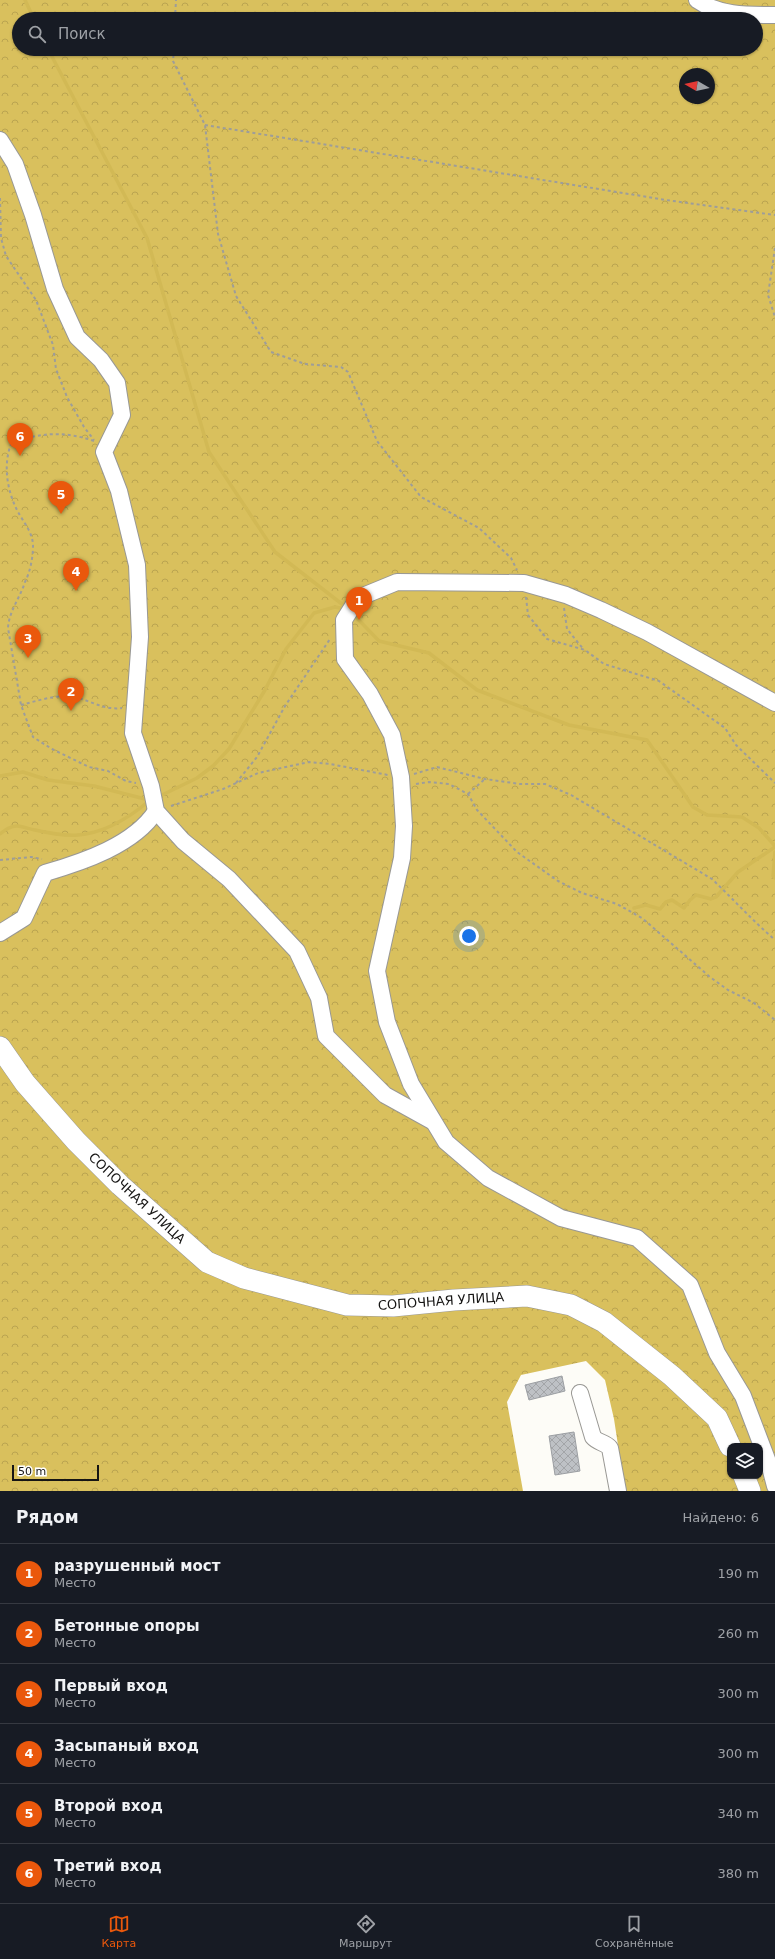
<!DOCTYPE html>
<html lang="ru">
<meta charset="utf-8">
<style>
body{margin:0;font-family:"DejaVu Sans",sans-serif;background:#20242c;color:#f1f3f6}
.controls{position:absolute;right:12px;bottom:12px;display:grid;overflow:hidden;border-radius:8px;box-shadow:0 1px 3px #0004}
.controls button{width:36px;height:36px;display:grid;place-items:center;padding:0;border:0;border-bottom:1px solid #363941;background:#171b24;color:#f1f3f6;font:20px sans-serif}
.compass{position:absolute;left:679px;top:68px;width:36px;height:36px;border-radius:50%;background:#171b24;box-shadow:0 1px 3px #0004;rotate:279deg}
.scale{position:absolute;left:12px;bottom:10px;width:87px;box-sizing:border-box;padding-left:4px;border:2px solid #161514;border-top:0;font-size:11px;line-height:14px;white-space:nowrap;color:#161514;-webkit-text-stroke:3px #fff;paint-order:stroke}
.you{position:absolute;left:469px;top:936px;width:14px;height:14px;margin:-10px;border:3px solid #fff;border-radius:50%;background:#1a73e8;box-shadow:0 0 0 6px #1a73e833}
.badge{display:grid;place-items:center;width:26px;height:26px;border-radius:50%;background:#ea580c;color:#fff;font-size:13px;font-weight:700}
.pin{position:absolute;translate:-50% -33px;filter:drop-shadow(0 1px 2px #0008)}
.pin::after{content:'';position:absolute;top:21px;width:14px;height:12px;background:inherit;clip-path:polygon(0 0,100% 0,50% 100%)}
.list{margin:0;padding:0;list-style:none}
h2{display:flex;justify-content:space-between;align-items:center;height:52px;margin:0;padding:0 16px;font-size:17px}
h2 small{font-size:13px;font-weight:400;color:#9ea1a6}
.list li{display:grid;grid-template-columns:26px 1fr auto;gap:12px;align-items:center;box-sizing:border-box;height:60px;padding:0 16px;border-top:1px solid #363941}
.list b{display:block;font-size:15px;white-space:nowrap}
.list p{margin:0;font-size:13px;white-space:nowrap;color:#9ea1a6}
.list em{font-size:13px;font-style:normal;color:#9ea1a6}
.icon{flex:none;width:22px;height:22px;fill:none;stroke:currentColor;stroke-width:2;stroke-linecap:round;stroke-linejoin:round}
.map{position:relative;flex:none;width:775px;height:1491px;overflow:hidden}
.search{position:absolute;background:#171b24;box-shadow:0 1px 3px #0004;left:12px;right:12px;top:12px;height:44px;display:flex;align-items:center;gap:10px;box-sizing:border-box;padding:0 14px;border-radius:22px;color:#9ea1a6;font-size:15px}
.sheet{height:412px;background:#171b24}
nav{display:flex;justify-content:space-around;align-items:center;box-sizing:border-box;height:56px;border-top:1px solid #363941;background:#171b24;font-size:11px;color:#9ea1a6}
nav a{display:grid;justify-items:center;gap:2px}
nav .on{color:#ea580c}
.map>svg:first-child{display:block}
.forest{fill:url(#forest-crowns);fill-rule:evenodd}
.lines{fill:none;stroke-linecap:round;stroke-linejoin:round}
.stream{stroke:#d2b955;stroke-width:3.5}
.building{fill:url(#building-cross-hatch);stroke:#9c9fa3}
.minor-casing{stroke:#999894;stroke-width:18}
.major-casing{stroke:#999894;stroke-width:22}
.path{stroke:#9e9d99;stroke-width:2;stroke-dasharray:3 3;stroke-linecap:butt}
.minor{stroke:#fff;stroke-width:16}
.major{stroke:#fff;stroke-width:21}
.labels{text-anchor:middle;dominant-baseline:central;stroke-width:3.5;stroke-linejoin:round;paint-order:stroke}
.street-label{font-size:13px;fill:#161514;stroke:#fff}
</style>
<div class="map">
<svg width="775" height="1491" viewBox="0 0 775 1491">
<defs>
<pattern id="forest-crowns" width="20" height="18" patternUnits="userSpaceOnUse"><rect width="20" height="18" fill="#d9c05d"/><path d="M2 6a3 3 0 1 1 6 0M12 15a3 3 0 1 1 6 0" fill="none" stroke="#baa450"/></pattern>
<pattern id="building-cross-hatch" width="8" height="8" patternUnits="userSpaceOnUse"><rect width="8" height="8" fill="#bec1c5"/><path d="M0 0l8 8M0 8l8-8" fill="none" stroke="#a3a5a8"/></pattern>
</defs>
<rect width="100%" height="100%" fill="#fdfcf7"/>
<!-- forest -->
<path class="forest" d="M0,0H775V1491H625L614,1419L605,1380L586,1361L521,1375L507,1402L523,1491H0ZM19,19H756V49H19ZM685,74H709V98H685ZM730,1446H760V1476H730Z"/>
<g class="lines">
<!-- stream -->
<g class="stream">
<path d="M25,0L34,19"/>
<path d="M48,49L147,238L209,452L275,552L347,608"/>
<path d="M353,614L379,641L429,653L477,690L569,725L647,740L693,807L707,815L742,817L759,828L775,846"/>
<path d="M0,776L23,772L48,780L94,786L149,800"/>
<path d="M158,797L197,778L213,766L229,749L265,690L286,649L314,613L335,607L345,609"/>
<path d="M0,834C5,830 10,826 17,826C22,826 29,829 35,830C48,833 64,836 78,835C104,833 130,817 149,801"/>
<path d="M775,852L773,876L775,878"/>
<path d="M634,908L646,905L660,909L666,902L672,900L684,908L690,900L696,895L711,899L716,897L738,872L775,847"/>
</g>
</g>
<!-- building -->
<g class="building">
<path d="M562,1376L565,1391L529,1400L525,1385Z"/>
<path d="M574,1432L580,1471L555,1475L549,1436Z"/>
</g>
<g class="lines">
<!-- minor casing -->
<g class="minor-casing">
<g id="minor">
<path d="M697,0C720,16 748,15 775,15"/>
<path d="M0,140L15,164L33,215L55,289L77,337L101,360L117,383L122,415L104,452L119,491L137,565L140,637L133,733L151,786L156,811L183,841L229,879L297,951L319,998L326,1036L385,1095L432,1121"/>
<path d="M775,703L647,632L601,610L566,595L524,583L397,582L358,598L344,620L345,659L370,694L392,735L401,777L404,826L402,858L377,971L387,1022L411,1084L446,1142L488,1178L561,1218L637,1238L690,1285L717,1353L743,1396L770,1467L775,1486"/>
<path d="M0,933L24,918L45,873C83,862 134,845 156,811"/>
<path d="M580,1393L593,1437C598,1443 605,1442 610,1448L618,1491"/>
</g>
</g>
<!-- major casing -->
<g class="major-casing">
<g id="major">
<path d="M0,1047L25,1083L76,1141L120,1185L207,1262L244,1278L347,1305L393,1306L454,1300L527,1296L571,1305L604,1322L672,1376L717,1418L730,1446"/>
<path d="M744,1476L750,1491"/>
</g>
</g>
<!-- path -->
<g class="path">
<path d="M175,19L176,0"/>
<path d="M174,49L173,61L205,125L218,234L236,296L271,352L305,364L341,367L348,372L377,441L421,497L479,528L511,558L517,570"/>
<path d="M205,125L666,200L775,215"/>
<path d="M0,198L1,238L6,256L36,300L53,345L56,369L67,397L84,427L94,440"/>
<path d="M775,248L768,295L775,317"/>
<path d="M94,441C65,431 39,432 11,444C3,465 7,490 17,510C23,522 33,532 33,546C33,558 30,572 25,582C20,598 9,611 8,628L21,705L33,737L52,749L89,767L108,771L126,781L136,783"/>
<path d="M526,597L528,615L547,639L585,650L604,664L659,681L725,728L736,745L775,783"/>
<path d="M564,608L567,629L584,650"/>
<path d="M21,705C36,701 52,696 67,696C86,697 102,711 122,708"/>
<path d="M414,774L437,767L485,779L520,784H545L571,795L712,879C733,899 753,921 775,940"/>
<path d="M236,783L257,757L285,706L330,639"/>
<path d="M416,784L429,782L449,784L468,794L477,810L517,852L558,881L582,893L617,904L642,918L710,977L728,990L754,1003L775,1020"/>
<path d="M468,794L485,779"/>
<path d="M171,806L223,789L258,773L309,762L330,764L388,775"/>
<path d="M0,860L31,857L42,859"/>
</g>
<!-- minor -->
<use href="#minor" class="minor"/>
<!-- major -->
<use href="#major" class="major"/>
</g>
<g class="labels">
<!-- street labels -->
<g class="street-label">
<text transform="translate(137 1198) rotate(43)">СОПОЧНАЯ УЛИЦА</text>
<text transform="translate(441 1301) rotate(-4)">СОПОЧНАЯ УЛИЦА</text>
</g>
</g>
</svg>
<div class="controls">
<button><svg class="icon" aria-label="layers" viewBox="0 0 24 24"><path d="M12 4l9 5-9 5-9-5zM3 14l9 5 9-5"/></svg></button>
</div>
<svg class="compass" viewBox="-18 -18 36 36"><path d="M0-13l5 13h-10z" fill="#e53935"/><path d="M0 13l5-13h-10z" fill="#9ea1a6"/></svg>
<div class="scale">50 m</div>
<div class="you"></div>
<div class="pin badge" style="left:359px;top:620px">1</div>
<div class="pin badge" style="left:71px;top:711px">2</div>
<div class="pin badge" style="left:28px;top:658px">3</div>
<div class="pin badge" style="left:76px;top:591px">4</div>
<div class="pin badge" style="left:61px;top:514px">5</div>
<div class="pin badge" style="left:20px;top:456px">6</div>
<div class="search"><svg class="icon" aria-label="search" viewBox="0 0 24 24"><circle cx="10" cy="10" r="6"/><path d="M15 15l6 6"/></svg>Поиск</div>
</div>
<section class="sheet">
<h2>Рядом<small>Найдено: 6</small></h2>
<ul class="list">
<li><span class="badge">1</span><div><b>разрушенный мост</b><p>Место</p></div><em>190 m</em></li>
<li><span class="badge">2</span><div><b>Бетонные опоры</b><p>Место</p></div><em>260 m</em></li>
<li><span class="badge">3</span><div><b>Первый вход</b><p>Место</p></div><em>300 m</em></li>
<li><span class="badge">4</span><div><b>Засыпаный вход</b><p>Место</p></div><em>300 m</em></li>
<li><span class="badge">5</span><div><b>Второй вход</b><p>Место</p></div><em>340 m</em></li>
<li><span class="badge">6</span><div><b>Третий вход</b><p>Место</p></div><em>380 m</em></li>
</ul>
</section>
<nav>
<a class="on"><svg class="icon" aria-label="map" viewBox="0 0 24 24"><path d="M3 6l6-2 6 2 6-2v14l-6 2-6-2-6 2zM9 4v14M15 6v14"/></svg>Карта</a>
<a><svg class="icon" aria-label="directions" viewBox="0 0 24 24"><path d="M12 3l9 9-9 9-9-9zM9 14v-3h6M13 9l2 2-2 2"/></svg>Маршрут</a>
<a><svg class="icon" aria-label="saved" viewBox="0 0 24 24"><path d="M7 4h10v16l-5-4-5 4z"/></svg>Сохранённые</a>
</nav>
